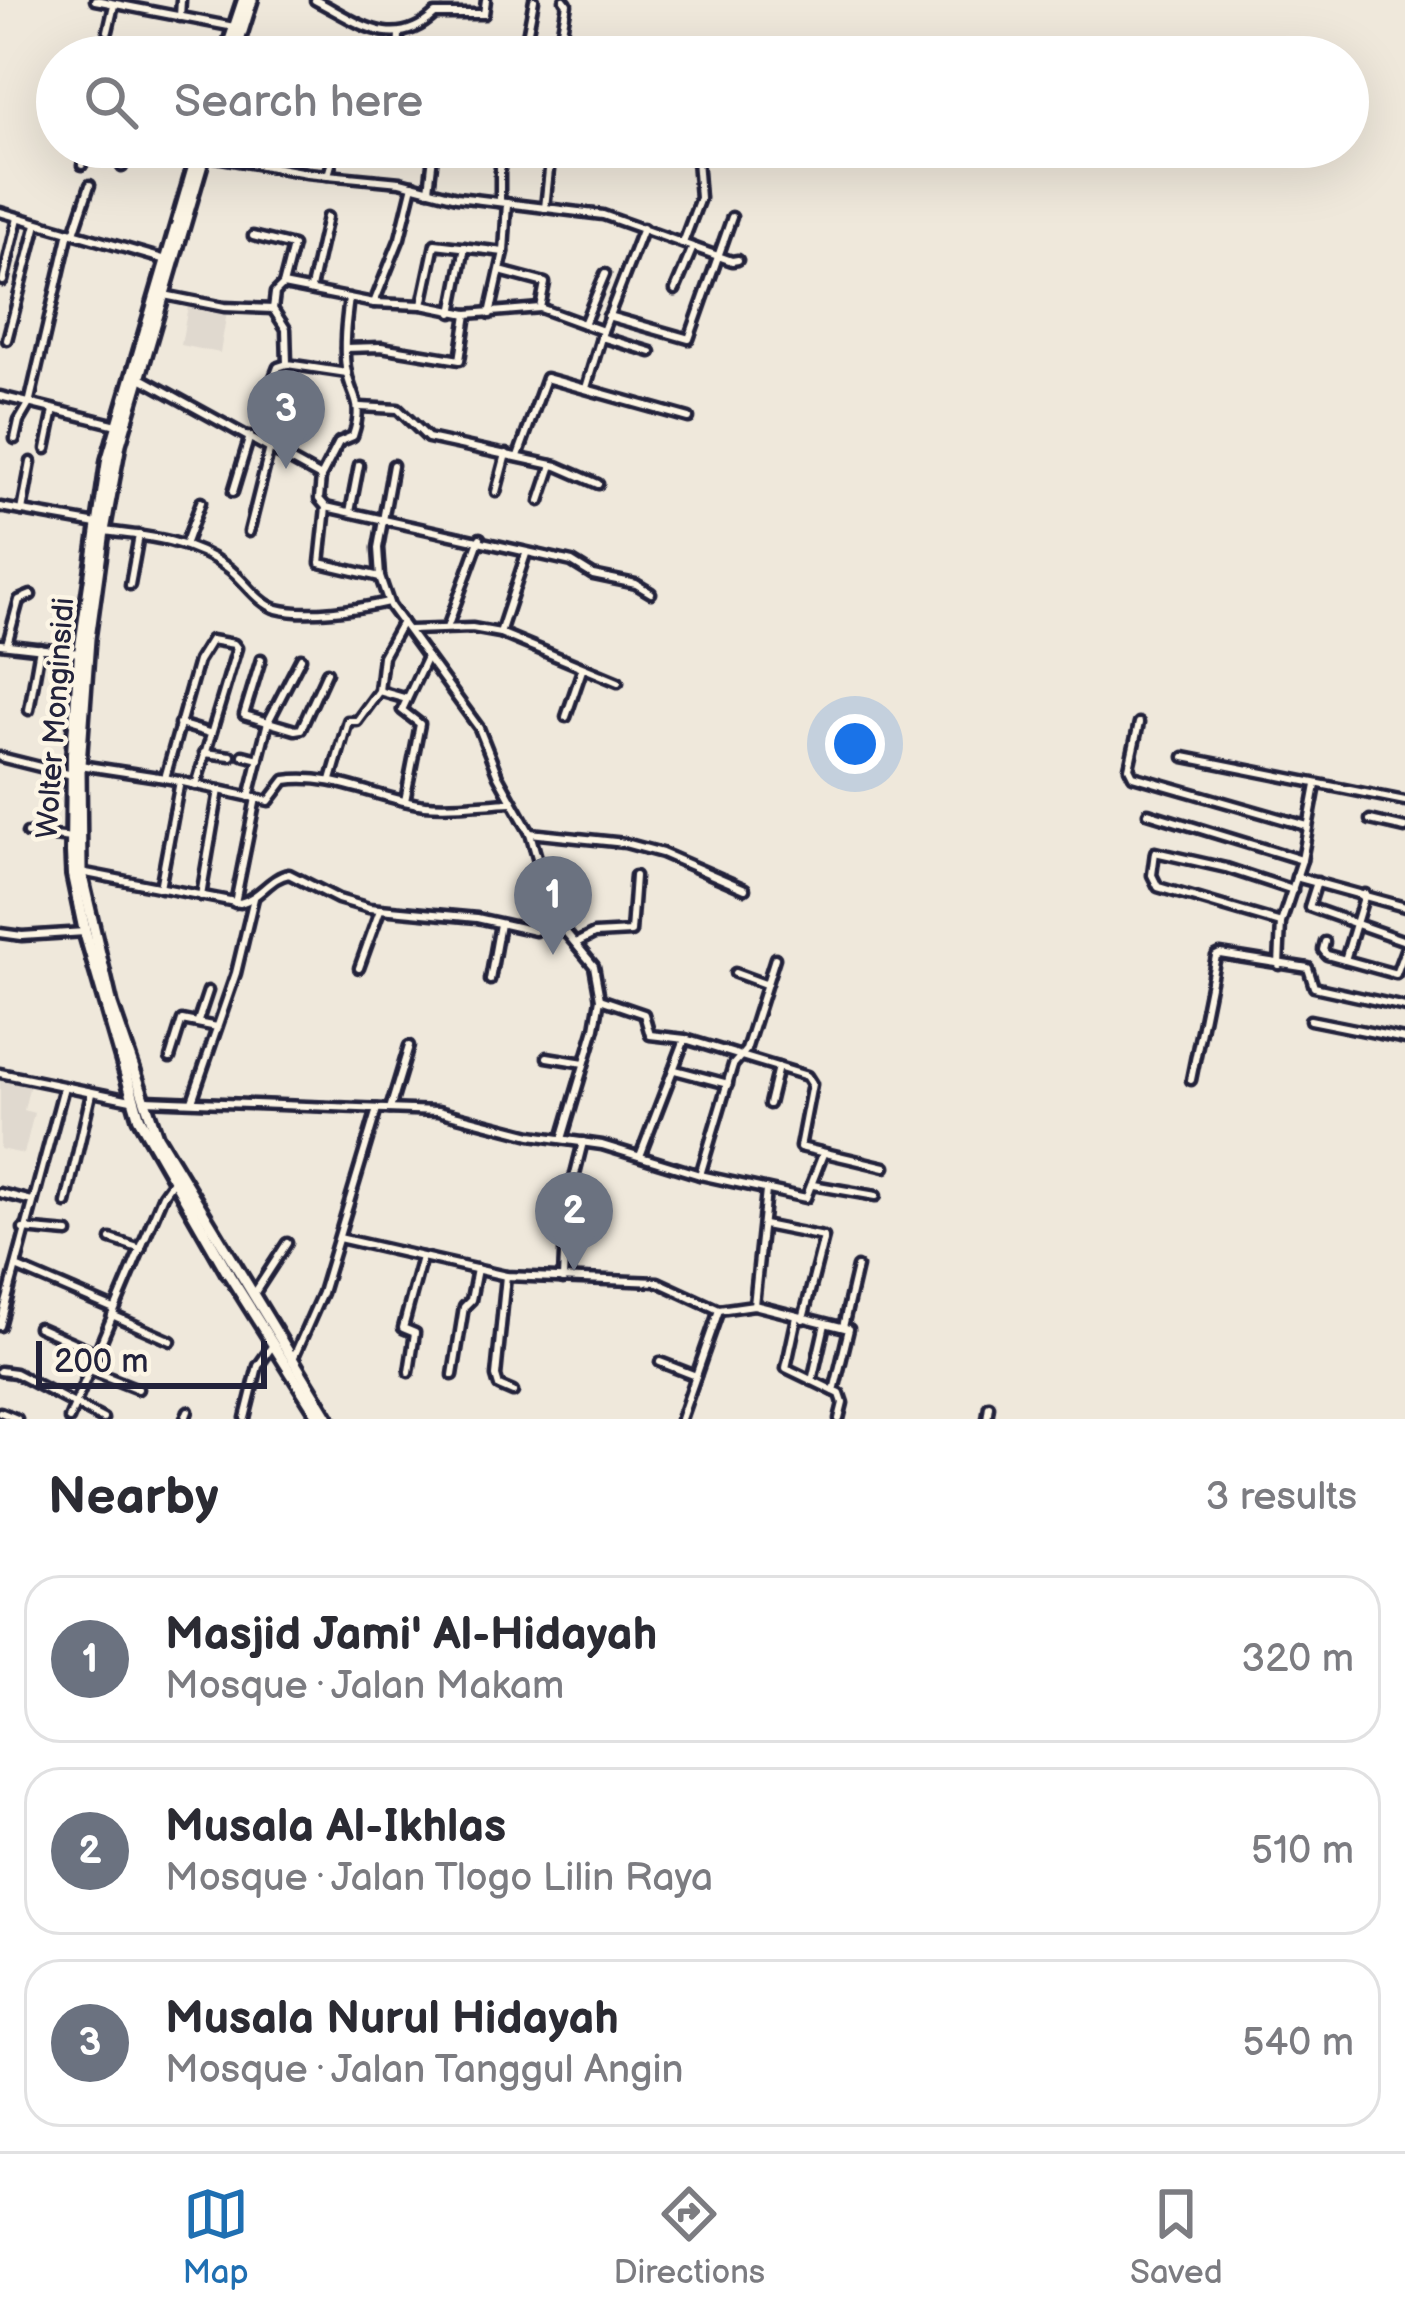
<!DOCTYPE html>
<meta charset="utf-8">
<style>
body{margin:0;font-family:"Balsamiq Sans",sans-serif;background:#f2f2f3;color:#2b2b33}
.scale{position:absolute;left:36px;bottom:30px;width:231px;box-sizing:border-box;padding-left:12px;border:6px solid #22223b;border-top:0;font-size:33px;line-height:42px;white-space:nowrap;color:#22223b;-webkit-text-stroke:9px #fcf5e5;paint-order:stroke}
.you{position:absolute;left:855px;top:744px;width:42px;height:42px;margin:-30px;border:9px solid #fff;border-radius:50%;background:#1a73e8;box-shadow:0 0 0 18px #1a73e833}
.badge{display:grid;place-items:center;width:78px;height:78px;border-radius:50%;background:#1f6fb2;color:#fff;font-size:39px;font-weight:700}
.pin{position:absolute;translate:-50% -99px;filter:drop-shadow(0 3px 6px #0008)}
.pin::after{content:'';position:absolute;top:63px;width:42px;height:36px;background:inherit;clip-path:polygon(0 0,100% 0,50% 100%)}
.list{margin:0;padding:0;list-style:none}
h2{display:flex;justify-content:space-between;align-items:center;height:156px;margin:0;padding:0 48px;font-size:51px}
h2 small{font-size:39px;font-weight:400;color:#7c7c81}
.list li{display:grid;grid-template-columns:78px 1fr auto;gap:36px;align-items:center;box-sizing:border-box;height:168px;margin:0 24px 24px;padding:0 24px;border:3px solid #e1e1e2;border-radius:36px}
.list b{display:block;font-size:45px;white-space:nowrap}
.list p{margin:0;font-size:39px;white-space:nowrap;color:#7c7c81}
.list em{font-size:39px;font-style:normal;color:#7c7c81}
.icon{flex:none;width:66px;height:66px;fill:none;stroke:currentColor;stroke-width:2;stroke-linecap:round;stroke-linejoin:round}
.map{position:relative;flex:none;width:1405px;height:1419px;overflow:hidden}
.search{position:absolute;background:#fff;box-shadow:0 12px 48px #0002;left:36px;right:36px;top:36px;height:132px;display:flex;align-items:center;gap:30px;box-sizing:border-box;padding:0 42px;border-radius:66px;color:#7c7c81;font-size:45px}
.sheet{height:732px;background:#fff}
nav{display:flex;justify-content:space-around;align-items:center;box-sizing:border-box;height:168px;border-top:3px solid #e1e1e2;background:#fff;font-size:33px;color:#7c7c81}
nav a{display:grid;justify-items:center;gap:6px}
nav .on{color:#1f6fb2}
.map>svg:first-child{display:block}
.built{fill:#e0d9cf}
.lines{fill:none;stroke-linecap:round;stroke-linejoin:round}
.street-casing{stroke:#22223b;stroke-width:15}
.secondary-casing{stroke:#22223b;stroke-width:18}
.primary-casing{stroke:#22223b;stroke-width:20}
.street{stroke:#fcf5e5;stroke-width:6}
.secondary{stroke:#fcf5e5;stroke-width:9}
.primary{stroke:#fcf5e5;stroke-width:10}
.labels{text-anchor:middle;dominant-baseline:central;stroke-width:9;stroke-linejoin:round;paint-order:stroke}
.street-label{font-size:30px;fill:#22223b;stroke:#fcf5e5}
</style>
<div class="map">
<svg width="1405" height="1419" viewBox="0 0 1405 1419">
<rect width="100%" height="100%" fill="#efe8db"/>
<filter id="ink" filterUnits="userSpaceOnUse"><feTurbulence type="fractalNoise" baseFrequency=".00833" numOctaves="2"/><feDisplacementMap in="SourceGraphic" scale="24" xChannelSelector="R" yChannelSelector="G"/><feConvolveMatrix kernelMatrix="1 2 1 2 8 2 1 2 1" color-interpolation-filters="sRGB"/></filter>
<g filter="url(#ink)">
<!-- built -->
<g class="built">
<path d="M188,306L227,312L220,353L181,345Z"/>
<path d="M0,1078L30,1084L24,1110L34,1113L24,1154L0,1149Z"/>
</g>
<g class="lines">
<!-- street casing -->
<g class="street-casing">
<g id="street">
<path d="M95,0L234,27"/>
<path d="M315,0C358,22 393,53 435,14H484L486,0"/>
<path d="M180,17L181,0"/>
<path d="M108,31L114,5"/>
<path d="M398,57L399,34"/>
<path d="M523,57L534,0"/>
<path d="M557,57L567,4L564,0"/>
<path d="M56,78L51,105L57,110"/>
<path d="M629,147L697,159L700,198L683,243"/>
<path d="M205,155L307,173L400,182L457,197L603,215L732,261L738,260"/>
<path d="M82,165L88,147"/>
<path d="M122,167L128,147"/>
<path d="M328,175L336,147"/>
<path d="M429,190L434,147"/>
<path d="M500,202V147"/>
<path d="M545,208L549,170"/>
<path d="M0,212L166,260"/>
<path d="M74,233L90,185"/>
<path d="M253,236L293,246L283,285"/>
<path d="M3,281L18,218"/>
<path d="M311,288L327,217"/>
<path d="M675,290L693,247"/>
<path d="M164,295L224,307L273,309L275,293L283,285L374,303L422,305L467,314L540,308L545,283L500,271"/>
<path d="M374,303L400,238L413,185"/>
<path d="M422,305L435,244L504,252"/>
<path d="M540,308L603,331"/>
<path d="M273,309L286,329L287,364L347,373"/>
<path d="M452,313L465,247"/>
<path d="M490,314L504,252L507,203"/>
<path d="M608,316L689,339L732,217"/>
<path d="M584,324L605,274"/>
<path d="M601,337L651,352"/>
<path d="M7,340L37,224"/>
<path d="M345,348L381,347L460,360L467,314"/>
<path d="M139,377L321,477L319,499L326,507L320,563L380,577"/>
<path d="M271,385L278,367L287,364"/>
<path d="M586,388L603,331L643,228"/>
<path d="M0,396L117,425"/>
<path d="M360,407L398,409L428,438L557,466L598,484"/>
<path d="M15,439L19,421L29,404L69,232"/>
<path d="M46,449L54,410"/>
<path d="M518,456L546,378L689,418"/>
<path d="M393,465L378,548L380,577L390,606L479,728L498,776L530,833L554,918L594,966L600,999L595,1028L562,1139"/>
<path d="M322,475L339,442L353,436C365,400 351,400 346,368C343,345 346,321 349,298"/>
<path d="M233,492L250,436"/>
<path d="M496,492L506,454"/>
<path d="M540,501L552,465"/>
<path d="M0,507L97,524"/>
<path d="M326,507L572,562L593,575L636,584L651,593"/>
<path d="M22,511L31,462"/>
<path d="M350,512L359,465"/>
<path d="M104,531C148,536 190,540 227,567C243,578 258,604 277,609C307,617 358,609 388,602"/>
<path d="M249,532L270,448"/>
<path d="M185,545L201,502"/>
<path d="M130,585L139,535"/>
<path d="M447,628L480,538"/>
<path d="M410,630L472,628L500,633L618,682"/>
<path d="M500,633L526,554"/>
<path d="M0,644L80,653"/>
<path d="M7,644L19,600L31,595"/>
<path d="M261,659L244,715L295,730L301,729L327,672"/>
<path d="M379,691L407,699"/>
<path d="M29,710L40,648"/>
<path d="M566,717L582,670"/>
<path d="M1139,723L1129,768L1133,776L1307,826"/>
<path d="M179,724L209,733"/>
<path d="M204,753L231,756"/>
<path d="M243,755L259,759"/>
<path d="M0,757L72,775"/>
<path d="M1184,757L1405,801"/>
<path d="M80,765L165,778L269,801L285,780C335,773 377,799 425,805C453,808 484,803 511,802"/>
<path d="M165,778L198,661L211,640L234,644L237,648L196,785"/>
<path d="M331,780L348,721H357L379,691L383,656L402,622"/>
<path d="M249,797L268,722L301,658"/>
<path d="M405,801L420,724L402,710L426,659"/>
<path d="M1148,813L1302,860"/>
<path d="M1370,820L1405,828"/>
<path d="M27,833L72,838"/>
<path d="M530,833L625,843L662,853L745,889"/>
<path d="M81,872L240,903C260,898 270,877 289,874L338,899L369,908L477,918L535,931L557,924"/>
<path d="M1296,877L1405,907"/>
<path d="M1317,882L1309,907L1405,941"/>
<path d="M160,888L180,781"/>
<path d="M201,896L219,790"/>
<path d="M235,903L256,798"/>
<path d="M1281,923L1158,887L1152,875L1155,852L1226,868L1293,890"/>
<path d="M0,933L22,936L85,932"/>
<path d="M1325,942L1323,950L1327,955L1396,974L1405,950"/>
<path d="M576,943L594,934L631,932L635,876"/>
<path d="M1345,960L1365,894"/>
<path d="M1279,965L1281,923L1302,860L1316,785"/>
<path d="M359,968L380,910"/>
<path d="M735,973L765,984"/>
<path d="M490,980L500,924"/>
<path d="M600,999L644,1014L650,1035L685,1039L807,1076L812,1084L800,1147L885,1167"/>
<path d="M1310,1020L1405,1039"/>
<path d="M198,1021L208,991"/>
<path d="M547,1057L584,1063"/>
<path d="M170,1058L182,1020L217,1027"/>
<path d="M675,1070L728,1084"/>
<path d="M0,1073L131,1100"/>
<path d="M1191,1080L1216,956L1220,954L1308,968L1314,987L1405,1007"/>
<path d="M145,1100L438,1111L531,1135L602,1145L700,1175L806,1198L823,1154"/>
<path d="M192,1101L236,973L254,898"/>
<path d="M769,1104L778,1067"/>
<path d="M390,1109L409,1046"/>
<path d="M640,1156L685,1039"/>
<path d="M700,1175L733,1065L746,1050L775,958"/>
<path d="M813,1185L876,1196"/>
<path d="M0,1193L32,1201"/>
<path d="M66,1203L91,1094"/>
<path d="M764,1225L824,1237L803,1319"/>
<path d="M23,1229L68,1233"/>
<path d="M339,1238L506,1276L658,1282L719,1310"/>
<path d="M111,1239L141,1249"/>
<path d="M16,1267L114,1309"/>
<path d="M506,1276L496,1376L499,1386L513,1392"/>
<path d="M563,1279L566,1210L583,1142"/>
<path d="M254,1294L287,1243"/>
<path d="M754,1305L766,1191"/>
<path d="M719,1310L754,1305L849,1329L834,1391"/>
<path d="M112,1315L171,1341"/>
<path d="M797,1317L786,1368L840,1394L843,1403L839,1419"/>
<path d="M0,1326L64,1087"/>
<path d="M38,1327L97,1353"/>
<path d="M843,1327L857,1267"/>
<path d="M292,1361L322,1293L377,1109"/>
<path d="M660,1362L696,1376"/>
<path d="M90,1370L138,1389"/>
<path d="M0,1371L15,1373L103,1419"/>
<path d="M409,1372L415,1333L403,1328L422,1257"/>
<path d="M453,1375L464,1307L471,1300L477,1269"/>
<path d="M812,1381L825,1324"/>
<path d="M0,1412L17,1419"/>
<path d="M245,1418L258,1366L273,1345"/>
<path d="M69,1419L163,1195L173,1181"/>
<path d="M185,1419L188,1411"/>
<path d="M681,1419L719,1310"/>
<path d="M987,1419L989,1406"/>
</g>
</g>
<!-- secondary casing -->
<g class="secondary-casing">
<g id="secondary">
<path d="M234,57L252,0"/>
<path d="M207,147L120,444L104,531L89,639L80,765L81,872L112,1005L157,1136L329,1419"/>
<path d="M228,1273L320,1419"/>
</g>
</g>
<!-- primary casing -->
<g class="primary-casing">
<g id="primary">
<path d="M225,57L244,0"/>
<path d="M200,147L108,460L80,653L73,753L72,852L73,875L85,932L139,1118L228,1273"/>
</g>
</g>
<!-- street -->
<use href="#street" class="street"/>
<!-- secondary -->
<use href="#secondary" class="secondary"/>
<!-- primary -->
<use href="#primary" class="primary"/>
</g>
</g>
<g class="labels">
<!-- street labels -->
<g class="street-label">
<text transform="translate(56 718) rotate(-86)">Wolter Monginsidi</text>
</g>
</g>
</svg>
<div class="scale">200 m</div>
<div class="you"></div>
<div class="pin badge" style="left:553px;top:955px;background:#6b7280">1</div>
<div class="pin badge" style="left:574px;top:1271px;background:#6b7280">2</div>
<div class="pin badge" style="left:286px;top:469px;background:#6b7280">3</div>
<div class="search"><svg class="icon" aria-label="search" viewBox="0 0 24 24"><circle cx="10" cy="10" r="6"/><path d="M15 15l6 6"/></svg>Search here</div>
</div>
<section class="sheet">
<h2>Nearby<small>3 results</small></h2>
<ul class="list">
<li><span class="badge" style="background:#6b7280">1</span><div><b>Masjid Jami' Al-Hidayah</b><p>Mosque · Jalan Makam</p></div><em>320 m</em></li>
<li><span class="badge" style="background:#6b7280">2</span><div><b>Musala Al-Ikhlas</b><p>Mosque · Jalan Tlogo Lilin Raya</p></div><em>510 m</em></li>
<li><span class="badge" style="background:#6b7280">3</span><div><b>Musala Nurul Hidayah</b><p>Mosque · Jalan Tanggul Angin</p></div><em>540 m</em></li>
</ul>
</section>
<nav>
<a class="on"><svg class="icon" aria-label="map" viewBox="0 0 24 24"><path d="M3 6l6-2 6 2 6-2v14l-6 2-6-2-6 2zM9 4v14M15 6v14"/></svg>Map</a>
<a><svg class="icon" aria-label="directions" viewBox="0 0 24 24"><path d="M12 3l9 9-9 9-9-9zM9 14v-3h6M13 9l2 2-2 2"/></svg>Directions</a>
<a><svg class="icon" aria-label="saved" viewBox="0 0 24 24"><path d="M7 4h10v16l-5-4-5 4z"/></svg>Saved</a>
</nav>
